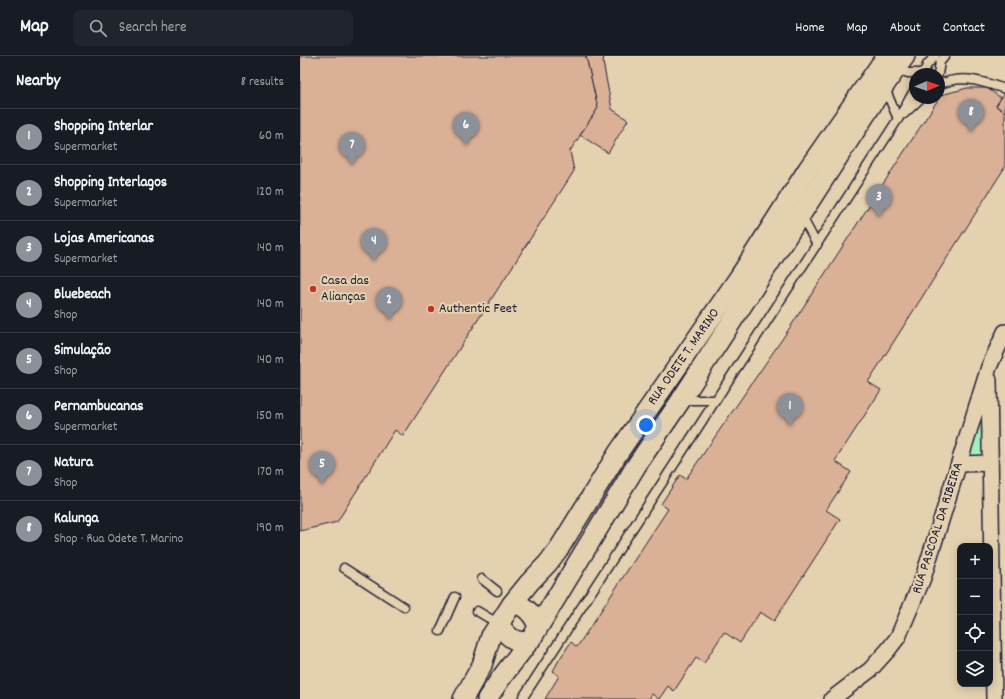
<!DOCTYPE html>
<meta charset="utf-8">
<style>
body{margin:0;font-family:Dekko,sans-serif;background:#20242c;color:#f1f3f6}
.controls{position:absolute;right:12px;bottom:12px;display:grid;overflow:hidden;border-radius:8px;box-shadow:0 2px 10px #0003}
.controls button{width:36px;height:36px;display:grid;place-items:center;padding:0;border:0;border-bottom:1px solid #363941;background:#171b24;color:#f1f3f6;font:20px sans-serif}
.compass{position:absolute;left:609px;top:12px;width:36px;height:36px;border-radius:50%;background:#171b24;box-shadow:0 2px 10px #0003;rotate:88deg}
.you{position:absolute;left:346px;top:369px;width:14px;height:14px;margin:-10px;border:3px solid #fff;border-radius:50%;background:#1a73e8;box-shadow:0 0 0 6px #1a73e833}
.badge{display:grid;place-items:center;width:26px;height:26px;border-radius:50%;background:#8c9099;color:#fff;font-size:13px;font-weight:700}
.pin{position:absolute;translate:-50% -33px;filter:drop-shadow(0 1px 2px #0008)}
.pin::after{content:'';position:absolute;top:21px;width:14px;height:12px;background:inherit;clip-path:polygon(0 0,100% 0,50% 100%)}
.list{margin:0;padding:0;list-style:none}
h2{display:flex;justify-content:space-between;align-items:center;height:52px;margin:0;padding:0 16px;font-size:17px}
h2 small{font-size:13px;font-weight:400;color:#9ea1a6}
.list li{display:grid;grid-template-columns:26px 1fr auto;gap:12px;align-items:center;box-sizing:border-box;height:56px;padding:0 16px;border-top:1px solid #363941}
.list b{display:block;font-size:15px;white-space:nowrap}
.list p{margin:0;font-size:13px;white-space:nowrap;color:#9ea1a6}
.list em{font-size:13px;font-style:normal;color:#9ea1a6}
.icon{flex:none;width:22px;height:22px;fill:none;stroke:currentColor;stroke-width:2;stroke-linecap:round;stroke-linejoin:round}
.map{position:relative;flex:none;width:705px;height:643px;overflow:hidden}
header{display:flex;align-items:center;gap:24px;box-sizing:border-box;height:56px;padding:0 20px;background:#171b24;border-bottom:1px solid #363941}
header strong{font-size:19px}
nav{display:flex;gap:22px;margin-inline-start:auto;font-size:14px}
.search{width:280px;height:36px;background:#20242c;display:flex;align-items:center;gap:10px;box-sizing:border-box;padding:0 14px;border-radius:8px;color:#9ea1a6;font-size:15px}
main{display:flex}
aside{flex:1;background:#171b24}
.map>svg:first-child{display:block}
.green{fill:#a5efbd;stroke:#64887c}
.building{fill:#dab097;stroke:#22223b}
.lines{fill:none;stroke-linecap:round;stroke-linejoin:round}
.service-casing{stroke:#22223b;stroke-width:11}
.minor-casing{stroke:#22223b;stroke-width:18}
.tertiary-casing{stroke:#22223b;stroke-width:22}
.service{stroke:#e4d1af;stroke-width:8}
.minor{stroke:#e4d1af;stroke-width:15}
.tertiary{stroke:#e4d1af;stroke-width:19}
.poi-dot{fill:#c8321e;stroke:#e4d1af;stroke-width:1.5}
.labels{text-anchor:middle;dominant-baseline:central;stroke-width:4;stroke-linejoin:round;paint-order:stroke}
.poi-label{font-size:14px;fill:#22223b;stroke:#e4d1af;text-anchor:start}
.street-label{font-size:14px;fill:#22223b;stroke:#e4d1af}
</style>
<header>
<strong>Map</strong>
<div class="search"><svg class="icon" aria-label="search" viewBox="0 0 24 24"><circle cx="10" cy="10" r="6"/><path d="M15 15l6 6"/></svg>Search here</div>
<nav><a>Home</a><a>Map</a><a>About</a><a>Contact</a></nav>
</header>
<main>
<aside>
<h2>Nearby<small>8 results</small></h2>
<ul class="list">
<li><span class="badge">1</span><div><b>Shopping Interlar</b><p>Supermarket</p></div><em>60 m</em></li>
<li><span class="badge">2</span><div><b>Shopping Interlagos</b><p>Supermarket</p></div><em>120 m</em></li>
<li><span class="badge">3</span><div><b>Lojas Americanas</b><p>Supermarket</p></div><em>140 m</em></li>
<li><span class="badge">4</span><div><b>Bluebeach</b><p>Shop</p></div><em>140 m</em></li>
<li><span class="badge">5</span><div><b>Simulação</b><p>Shop</p></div><em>140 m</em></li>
<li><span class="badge">6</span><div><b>Pernambucanas</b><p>Supermarket</p></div><em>150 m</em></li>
<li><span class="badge">7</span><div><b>Natura</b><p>Shop</p></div><em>170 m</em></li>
<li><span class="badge">8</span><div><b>Kalunga</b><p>Shop · Rua Odete T. Marino</p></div><em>190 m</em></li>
</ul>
</aside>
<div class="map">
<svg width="705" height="643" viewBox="0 0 705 643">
<rect width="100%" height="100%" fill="#e4d1af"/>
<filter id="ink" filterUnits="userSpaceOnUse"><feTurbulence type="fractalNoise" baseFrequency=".025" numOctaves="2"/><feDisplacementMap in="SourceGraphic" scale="8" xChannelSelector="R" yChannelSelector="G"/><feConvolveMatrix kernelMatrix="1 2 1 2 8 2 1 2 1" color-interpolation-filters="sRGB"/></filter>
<g filter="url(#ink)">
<!-- green -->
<path class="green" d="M682,348L684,406H664Z"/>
<!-- building -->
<g class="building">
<path d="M0,0H286L298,52L270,95L274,115L103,380L95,374L37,466L0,475Z"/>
<path d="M286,0H304L303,6L312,53L328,64L308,97L280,79L298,52Z"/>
<path d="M667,32H687L701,42L696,50L705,56V111L568,326L581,334L535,405L551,416L526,454L540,463L474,565L460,556L440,587L424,576L404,607L396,602L374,635L368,630L359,643L352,638L349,643H245L259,620L253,615L259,604L271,586L277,591L368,453L361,448L380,419L386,423L487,276L641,39Z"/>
<path d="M705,36V56L696,50Z"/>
</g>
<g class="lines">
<!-- service casing -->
<g class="service-casing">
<g id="service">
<path d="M595,13L608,17H624"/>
<path d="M623,18L627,9L635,0"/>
<path d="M638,18L640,6L645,0"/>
<path d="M639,29C661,17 683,26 705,33"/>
<path d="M584,30L598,63"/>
<path d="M604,58L621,42"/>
<path d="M501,159L517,189"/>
<path d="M382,344H416"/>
<path d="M44,512L104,551"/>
<path d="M182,523L197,535"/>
<path d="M177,555L199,568"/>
<path d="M140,575L155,541"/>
<path d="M222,643L598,63L615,33"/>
</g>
</g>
<!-- minor casing -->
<g class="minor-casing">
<g id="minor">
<path d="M689,324L694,643"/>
<path d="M659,408L690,407"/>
<path d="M532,643L570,614L588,594L598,581L623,522L689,311L705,276"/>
</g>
</g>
<!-- tertiary casing -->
<g class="tertiary-casing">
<g id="tertiary">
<path d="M212,548C225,548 234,559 238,571"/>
<path d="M199,568C207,580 214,588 230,585"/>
<path d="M163,643L182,609L191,580L199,568L212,548L229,527L248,507L260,491L318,397L440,220L508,113L583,5L585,0"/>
<path d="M187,643L201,622L233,580L336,410L381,344L584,30L605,0"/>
</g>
</g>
<!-- service -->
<use href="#service" class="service"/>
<!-- minor -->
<use href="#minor" class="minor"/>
<!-- tertiary -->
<use href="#tertiary" class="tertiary"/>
</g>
</g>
<!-- markers -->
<g class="poi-dot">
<circle cx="13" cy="233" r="4"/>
<circle cx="131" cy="253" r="4"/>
</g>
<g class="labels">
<!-- poi labels -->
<g class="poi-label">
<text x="21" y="225">Casa das<tspan x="21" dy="16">Alianças</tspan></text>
<text x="139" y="253">Authentic Feet</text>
</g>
<!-- street labels -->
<g class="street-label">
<text transform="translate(384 301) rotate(-55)">RUA ODETE T. MARINO</text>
<text transform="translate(638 472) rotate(-72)">RUA PASCOAL DA RIBEIRA</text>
</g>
</g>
</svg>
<div class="controls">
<button>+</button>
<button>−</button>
<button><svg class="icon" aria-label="locate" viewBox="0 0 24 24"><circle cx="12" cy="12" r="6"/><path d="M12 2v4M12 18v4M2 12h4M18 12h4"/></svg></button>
<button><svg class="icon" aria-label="layers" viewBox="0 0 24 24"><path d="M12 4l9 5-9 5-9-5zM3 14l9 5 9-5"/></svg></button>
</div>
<svg class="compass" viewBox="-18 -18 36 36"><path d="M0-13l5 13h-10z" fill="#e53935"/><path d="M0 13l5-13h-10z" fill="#9ea1a6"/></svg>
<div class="you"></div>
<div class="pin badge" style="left:490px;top:370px">1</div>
<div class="pin badge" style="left:89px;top:264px">2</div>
<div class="pin badge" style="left:579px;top:161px">3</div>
<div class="pin badge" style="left:74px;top:205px">4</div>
<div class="pin badge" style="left:22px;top:428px">5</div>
<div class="pin badge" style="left:166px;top:89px">6</div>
<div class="pin badge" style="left:52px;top:109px">7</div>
<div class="pin badge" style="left:671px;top:76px">8</div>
</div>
</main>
